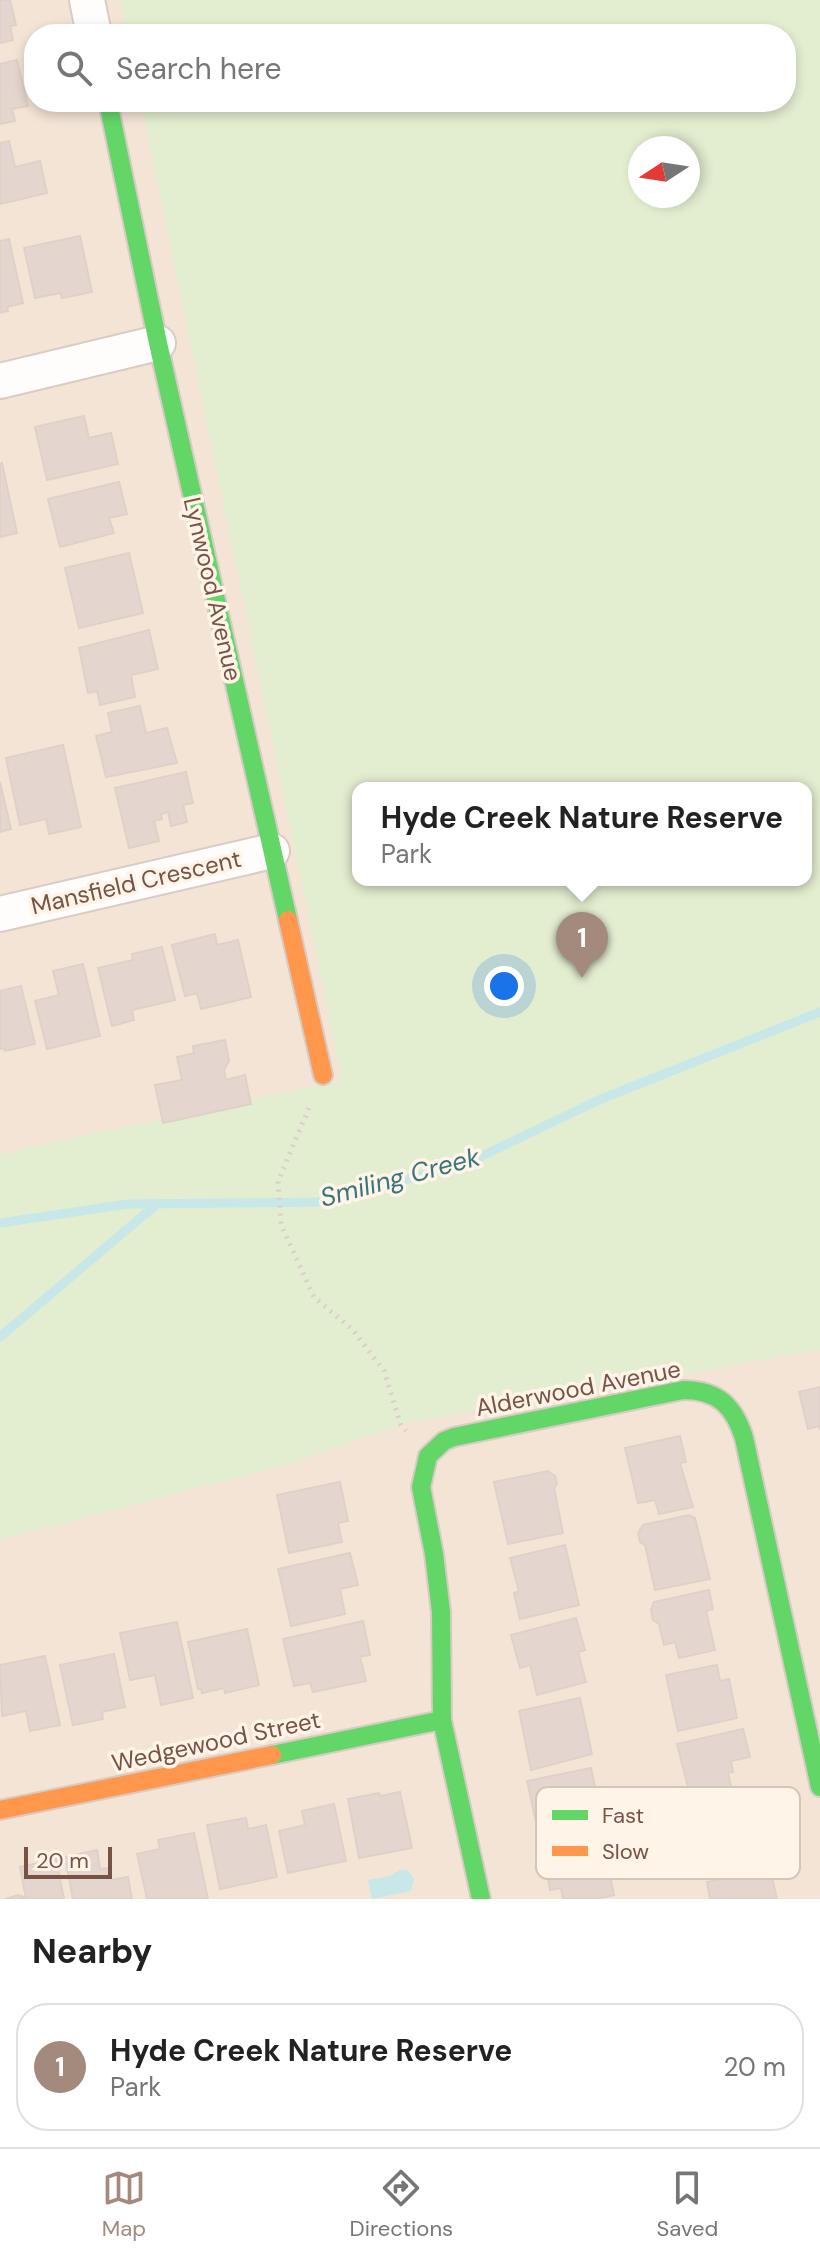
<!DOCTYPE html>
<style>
body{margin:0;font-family:"DM Sans",sans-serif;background:#f2f2f2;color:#222}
.compass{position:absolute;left:628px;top:136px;width:72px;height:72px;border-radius:50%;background:#fff;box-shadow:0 4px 12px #0003;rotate:258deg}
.scale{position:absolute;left:24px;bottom:20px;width:88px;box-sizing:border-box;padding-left:8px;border:4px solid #765345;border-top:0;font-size:22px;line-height:28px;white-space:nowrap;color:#765345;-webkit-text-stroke:6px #fff4e7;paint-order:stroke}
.you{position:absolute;left:504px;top:986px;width:28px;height:28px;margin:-20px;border:6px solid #fff;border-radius:50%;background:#1a73e8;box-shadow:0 0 0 12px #1a73e833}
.badge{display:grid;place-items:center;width:52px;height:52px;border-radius:50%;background:#a38a7d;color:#fff;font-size:26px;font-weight:700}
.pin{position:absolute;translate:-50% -66px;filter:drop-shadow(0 2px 4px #0008)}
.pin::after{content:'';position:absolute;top:42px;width:28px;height:24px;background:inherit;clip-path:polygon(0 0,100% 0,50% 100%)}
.popup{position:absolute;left:352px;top:782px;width:460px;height:104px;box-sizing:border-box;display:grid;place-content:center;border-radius:16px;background:#fff;filter:drop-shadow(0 2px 6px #0005);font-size:26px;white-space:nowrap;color:#767676}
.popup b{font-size:30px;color:#222}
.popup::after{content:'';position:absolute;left:50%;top:100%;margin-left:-16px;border:16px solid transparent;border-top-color:#fff}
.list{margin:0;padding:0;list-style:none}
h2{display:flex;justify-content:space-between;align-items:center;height:104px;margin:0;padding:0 32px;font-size:34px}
h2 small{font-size:26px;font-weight:400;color:#767676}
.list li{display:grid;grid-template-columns:52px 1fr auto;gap:24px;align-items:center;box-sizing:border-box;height:128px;margin:0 16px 16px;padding:0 16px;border:2px solid #e0e0e0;border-radius:32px}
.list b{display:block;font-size:30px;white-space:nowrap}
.list p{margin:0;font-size:26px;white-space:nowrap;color:#767676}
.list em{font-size:26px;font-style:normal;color:#767676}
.icon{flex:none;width:44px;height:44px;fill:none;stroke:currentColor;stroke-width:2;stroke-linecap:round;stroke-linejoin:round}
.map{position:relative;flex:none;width:820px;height:1899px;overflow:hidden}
.search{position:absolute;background:#fff;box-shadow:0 4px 12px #0003;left:24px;right:24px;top:24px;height:88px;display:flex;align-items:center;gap:20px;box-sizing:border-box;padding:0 28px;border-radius:32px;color:#767676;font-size:30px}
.sheet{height:248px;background:#fff}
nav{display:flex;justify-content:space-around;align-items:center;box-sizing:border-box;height:112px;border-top:2px solid #e0e0e0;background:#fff;font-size:22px;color:#767676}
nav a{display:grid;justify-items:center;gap:4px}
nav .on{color:#a38a7d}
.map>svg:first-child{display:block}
.residential{fill:#f3e4d5}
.green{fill:#e3edcf;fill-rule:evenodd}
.water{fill:#c7e7e8}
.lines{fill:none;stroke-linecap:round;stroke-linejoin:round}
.stream{stroke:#c7e7e8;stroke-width:9}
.building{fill:#e4d6ce;stroke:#e0d1c8;stroke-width:2}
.street-casing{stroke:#d8ccc5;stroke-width:38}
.fast-casing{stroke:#d7cbc3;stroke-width:22}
.slow-casing{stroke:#d7cbc3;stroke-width:22}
.path{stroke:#dacfca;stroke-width:5;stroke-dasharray:2 6;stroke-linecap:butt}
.street{stroke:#fefdfb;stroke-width:34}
.fast{stroke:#63d668;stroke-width:18}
.slow{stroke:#ff974d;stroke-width:18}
.labels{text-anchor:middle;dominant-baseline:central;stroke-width:7;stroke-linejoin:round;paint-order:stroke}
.street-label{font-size:24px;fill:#765345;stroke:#fff4e7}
.water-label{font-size:26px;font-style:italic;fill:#38767e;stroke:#fff4e7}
.key{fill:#fff4e7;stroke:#d6c4b6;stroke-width:2}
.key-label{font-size:22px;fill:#765345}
</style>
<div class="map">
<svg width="820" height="1899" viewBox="0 0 820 1899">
<rect width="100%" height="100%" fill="#f7efe6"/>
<!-- residential -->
<g class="residential">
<path d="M0,0H120L127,34H34V102H141L342,1080L0,1154Z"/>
<path d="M820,1350V1899H0V1540L285,1465L410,1422Z"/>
</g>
<!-- green -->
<path class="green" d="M120,0H820V1350L410,1422L285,1465L0,1540V1154L342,1080L141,102H786V34H127ZM640,148H688V196H640ZM358,788H806V880H358Z"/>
<!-- water -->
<path class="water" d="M400,1870H407L414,1879L411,1891L372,1899L368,1880L390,1876Z"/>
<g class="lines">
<!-- stream -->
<g class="stream">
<path d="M0,1223L128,1204L326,1202L469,1162L601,1099L820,1012"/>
<path d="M0,1337L158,1203"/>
</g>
</g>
<!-- building -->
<g class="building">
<path d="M0,0H10L16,25L10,26L13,40L0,43Z"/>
<path d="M17,60L28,106L12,109L15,121L0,124V64Z"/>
<path d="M9,141L15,167L40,161L47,193L0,204V143Z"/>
<path d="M80,236L92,292L62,298L60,293L35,298L24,248Z"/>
<path d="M9,239L23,303L7,307L8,311L0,313V241Z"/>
<path d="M84,416L89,438L111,433L118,464L47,480L35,427Z"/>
<path d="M2,463L17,533L0,537V464Z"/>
<path d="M119,482L127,514L109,518L114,533L60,547L48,499Z"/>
<path d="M129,553L143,613L79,628L65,568Z"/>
<path d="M149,630L158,669L131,675L135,697L100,705L97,691L88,693L79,648Z"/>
<path d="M140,706L146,733L167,728L177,763L106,777L96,736L112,732L108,713Z"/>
<path d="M63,745L81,827L49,834L46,819L20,825L6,758Z"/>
<path d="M186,772L193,803L183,805L187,822L171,826L168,812L161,814L162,819L154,821L159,841L129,848L115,788Z"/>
<path d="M0,782L11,829L0,832Z"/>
<path d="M215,934L217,945L238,940L251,997L201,1009L197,993L185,996L172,945Z"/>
<path d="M162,947L175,1000L132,1010L134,1020L112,1026L98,968L133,960L132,954Z"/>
<path d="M83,964L100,1036L47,1049L35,1001L59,995L53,971Z"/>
<path d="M21,986L35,1044L5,1051L4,1048L0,1049V991Z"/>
<path d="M225,1040L229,1061L224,1070L226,1080L245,1075L251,1104L163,1123L155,1085L182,1080L177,1057L194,1053L193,1046Z"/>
<path d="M820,1387V1430L819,1426L808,1429L799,1392Z"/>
<path d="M680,1436L686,1462L680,1463L693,1507L659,1514L655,1500L638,1503L625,1448Z"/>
<path d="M548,1471L555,1476L557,1484L554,1488L563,1533L508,1544L494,1482Z"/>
<path d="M340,1482L348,1521L338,1523L342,1542L289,1553L277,1495Z"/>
<path d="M689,1515L695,1518L710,1579L655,1590L645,1545L640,1542L638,1533L643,1525Z"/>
<path d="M565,1545L579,1605L520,1619L514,1593L519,1591L510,1558Z"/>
<path d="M350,1553L358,1585L340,1589L345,1614L291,1626L278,1569Z"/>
<path d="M709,1590L713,1609L706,1611L715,1650L679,1658L675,1642L664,1645L659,1624L653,1620L651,1610L654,1602Z"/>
<path d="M576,1618L585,1650L578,1652L586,1682L537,1695L530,1665L520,1668L511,1635Z"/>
<path d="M363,1621L370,1655L360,1657L366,1681L313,1692L310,1683L294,1686L283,1639Z"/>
<path d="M177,1622L193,1698L161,1705L155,1675L130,1680L120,1633Z"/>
<path d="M247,1629L259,1685L225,1693L224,1688L202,1693L201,1689H198L188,1642Z"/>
<path d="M114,1654L125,1707L102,1712L103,1719L73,1725L60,1665Z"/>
<path d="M45,1656L60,1725L30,1731L26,1711L2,1716L0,1665Z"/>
<path d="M717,1665L720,1681L729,1679L737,1718L678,1731L666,1675Z"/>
<path d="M580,1698L592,1754L531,1770L519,1711Z"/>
<path d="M743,1729L750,1757L731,1761L733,1772L728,1773L732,1790L691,1799L677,1744Z"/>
<path d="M591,1768L603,1826L550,1837L546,1820L536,1822L527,1781Z"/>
<path d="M400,1792L412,1848L359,1858L348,1799L379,1793L380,1796Z"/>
<path d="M334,1804L346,1861L288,1873L279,1831L305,1825L302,1811Z"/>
<path d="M738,1809L742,1824L758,1820L767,1858L713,1870L711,1860L703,1862L694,1819Z"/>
<path d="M246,1818L248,1829L266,1825L277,1877L220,1889L207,1825Z"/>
<path d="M194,1833L208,1899H147L137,1854L160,1849L158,1840Z"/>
<path d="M602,1839L614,1895L597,1899H563L561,1888L550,1890L543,1851Z"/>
<path d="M97,1850L100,1869L109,1868L111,1880L128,1877L132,1899H73L65,1857Z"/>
<path d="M56,1859L64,1899H5L18,1895L26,1898L20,1867Z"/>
<path d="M770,1869L777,1899H710L707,1882Z"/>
</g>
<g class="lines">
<!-- street casing -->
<g class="street-casing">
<g id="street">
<path d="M87,0L94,34"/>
<path d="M0,381L158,343"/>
<path d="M0,914L272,851"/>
</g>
</g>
<!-- fast casing -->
<g class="fast-casing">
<g id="fast">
<path d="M108,102L158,343L288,920"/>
<path d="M272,1755L442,1720"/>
<path d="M481,1899L442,1720L441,1612L434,1554L421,1487L428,1456L444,1441L454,1437L683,1390C718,1390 734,1406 744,1438L820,1787"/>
</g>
</g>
<!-- slow casing -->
<g class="slow-casing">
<g id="slow">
<path d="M288,920L323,1075"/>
<path d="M0,1810L272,1755"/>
</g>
</g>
<!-- path -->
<path class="path" d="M309,1108L278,1181L281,1225L314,1297L353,1330L384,1371L401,1425L406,1431"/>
<!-- street -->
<use href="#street" class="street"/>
<!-- fast -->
<use href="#fast" class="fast"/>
<!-- slow -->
<use href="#slow" class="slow"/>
</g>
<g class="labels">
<!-- street labels -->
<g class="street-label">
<text transform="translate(213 589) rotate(77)">Lynwood Avenue</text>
<text transform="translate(136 882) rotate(-13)">Mansfield Crescent</text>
<text transform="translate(578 1388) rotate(-11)">Alderwood Avenue</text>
<text transform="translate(216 1741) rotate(-12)">Wedgewood Street</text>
</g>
<!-- water labels -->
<g class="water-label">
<text transform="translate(400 1177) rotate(-15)">Smiling Creek</text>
</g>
</g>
<!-- legend -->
<rect x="536" y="1787" width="264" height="92" rx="12" class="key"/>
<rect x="552" y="1810" width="36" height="10" fill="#63d668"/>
<rect x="552" y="1846" width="36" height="10" fill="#ff974d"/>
<g class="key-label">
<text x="602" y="1823">Fast</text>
<text x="602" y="1859">Slow</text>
</g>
</svg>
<svg class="compass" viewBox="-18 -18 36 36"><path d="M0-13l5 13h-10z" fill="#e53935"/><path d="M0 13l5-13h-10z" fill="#767676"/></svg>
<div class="scale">20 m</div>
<div class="you"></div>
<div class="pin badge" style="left:582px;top:978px">1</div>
<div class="popup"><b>Hyde Creek Nature Reserve</b>Park</div>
<div class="search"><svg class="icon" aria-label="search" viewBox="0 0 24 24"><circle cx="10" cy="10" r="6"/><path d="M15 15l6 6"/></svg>Search here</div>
</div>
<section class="sheet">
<h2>Nearby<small></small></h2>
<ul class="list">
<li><span class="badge">1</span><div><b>Hyde Creek Nature Reserve</b><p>Park</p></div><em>20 m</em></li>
</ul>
</section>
<nav>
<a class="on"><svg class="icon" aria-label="map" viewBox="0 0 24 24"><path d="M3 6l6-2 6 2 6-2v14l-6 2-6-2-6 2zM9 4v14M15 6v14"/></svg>Map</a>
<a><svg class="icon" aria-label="directions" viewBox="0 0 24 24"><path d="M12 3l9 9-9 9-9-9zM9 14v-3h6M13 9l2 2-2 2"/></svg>Directions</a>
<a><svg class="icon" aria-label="saved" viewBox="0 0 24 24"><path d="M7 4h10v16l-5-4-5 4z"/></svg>Saved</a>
</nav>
